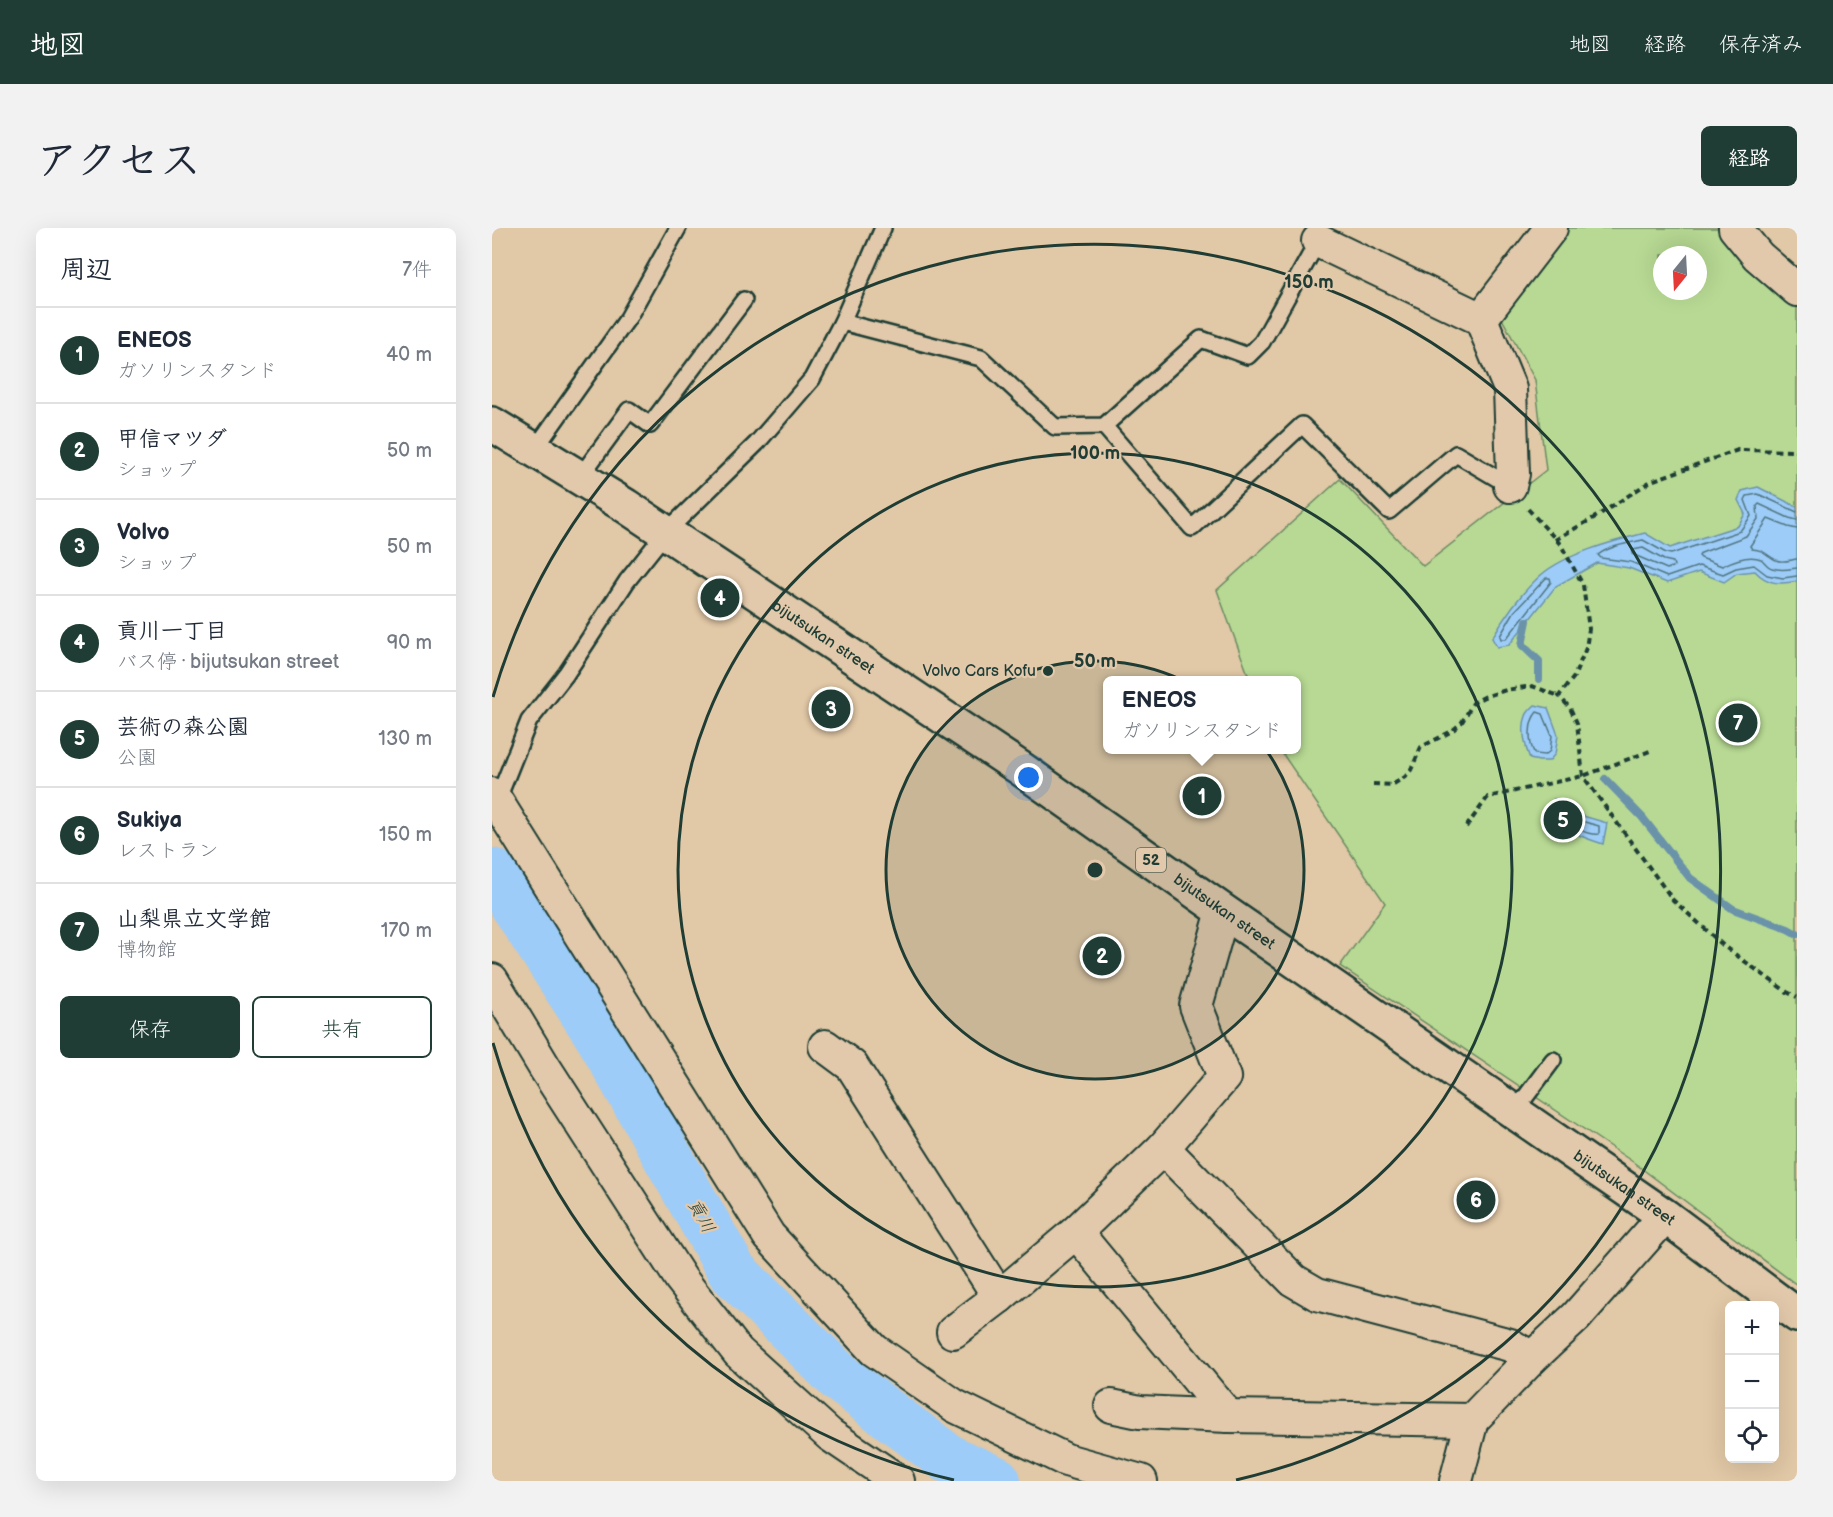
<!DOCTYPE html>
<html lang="ja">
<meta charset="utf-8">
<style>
body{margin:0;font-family:"Balsamiq Sans","Klee One",sans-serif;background:#f2f2f3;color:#1f2937}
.controls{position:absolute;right:18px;bottom:18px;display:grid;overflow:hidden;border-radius:9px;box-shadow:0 6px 24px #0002}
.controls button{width:54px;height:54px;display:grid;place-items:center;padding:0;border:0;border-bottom:2px solid #e0e1e3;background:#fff;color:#1f2937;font:30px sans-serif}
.compass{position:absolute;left:1161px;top:18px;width:54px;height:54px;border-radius:50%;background:#fff;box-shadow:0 6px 24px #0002;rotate:198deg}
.you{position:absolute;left:537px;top:550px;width:21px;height:21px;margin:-15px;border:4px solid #fff;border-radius:50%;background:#1a73e8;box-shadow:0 0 0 9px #1a73e833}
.badge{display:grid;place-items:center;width:39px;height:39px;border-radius:50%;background:#1f3d34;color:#fff;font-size:20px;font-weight:700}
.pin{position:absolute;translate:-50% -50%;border:3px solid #fff;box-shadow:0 2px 6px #0006}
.popup{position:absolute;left:611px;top:448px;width:198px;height:78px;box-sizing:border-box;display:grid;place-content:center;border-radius:9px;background:#fff;filter:drop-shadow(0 2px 4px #0005);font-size:20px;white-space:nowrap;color:#747a83}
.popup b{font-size:22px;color:#1f2937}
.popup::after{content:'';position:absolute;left:50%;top:100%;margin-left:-12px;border:12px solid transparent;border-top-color:#fff}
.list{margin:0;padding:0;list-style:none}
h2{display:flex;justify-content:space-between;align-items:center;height:78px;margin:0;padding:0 24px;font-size:26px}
h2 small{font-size:20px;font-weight:400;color:#747a83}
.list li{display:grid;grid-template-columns:39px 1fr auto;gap:18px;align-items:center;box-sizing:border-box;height:96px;padding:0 24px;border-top:2px solid #e0e1e3}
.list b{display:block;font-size:22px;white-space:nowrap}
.list p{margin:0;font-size:20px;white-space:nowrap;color:#747a83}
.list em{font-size:20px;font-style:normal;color:#747a83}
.actions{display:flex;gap:12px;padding:18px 24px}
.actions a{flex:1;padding:14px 0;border:2px solid #1f3d34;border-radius:9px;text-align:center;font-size:21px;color:#1f3d34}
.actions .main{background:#1f3d34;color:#fff}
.icon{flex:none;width:33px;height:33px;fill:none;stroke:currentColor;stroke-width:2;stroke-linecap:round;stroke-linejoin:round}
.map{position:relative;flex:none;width:1305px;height:1253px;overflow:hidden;border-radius:9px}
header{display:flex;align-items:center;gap:36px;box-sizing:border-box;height:84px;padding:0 30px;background:#1f3d34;color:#fff}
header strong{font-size:28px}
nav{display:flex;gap:33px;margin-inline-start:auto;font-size:21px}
.intro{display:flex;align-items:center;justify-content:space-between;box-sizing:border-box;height:144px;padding:0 36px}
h1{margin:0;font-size:42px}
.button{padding:15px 27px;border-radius:9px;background:#1f3d34;color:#fff;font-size:21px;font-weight:700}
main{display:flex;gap:36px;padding:0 36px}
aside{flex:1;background:#fff;border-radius:9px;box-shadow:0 6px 24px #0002}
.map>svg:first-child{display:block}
.green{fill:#b7d993;stroke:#6b8b64;stroke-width:1.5;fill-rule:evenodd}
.water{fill:#9dccf8;stroke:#6b93aa;stroke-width:1.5}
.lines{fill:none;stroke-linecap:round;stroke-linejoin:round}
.shore{stroke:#517682;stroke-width:1.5}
.stream{stroke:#6b93aa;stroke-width:8}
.river{stroke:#9dccf8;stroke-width:50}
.lane-casing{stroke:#1f3d34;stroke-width:20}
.street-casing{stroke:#1f3d34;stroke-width:36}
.highway-casing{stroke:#1f3d34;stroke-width:38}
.path{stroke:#1f3d34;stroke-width:4;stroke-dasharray:6 4.5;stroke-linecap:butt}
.lane{stroke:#e3c9ab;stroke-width:15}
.street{stroke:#e3c9ab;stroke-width:32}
.highway{stroke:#e3c9ab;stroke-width:33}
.ring{fill:none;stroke:#1f3d34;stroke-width:3}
.poi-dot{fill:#1f3d34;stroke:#e3c9ab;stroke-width:2}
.labels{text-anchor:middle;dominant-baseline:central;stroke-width:4.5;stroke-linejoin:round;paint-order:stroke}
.shield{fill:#e3c9ab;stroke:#5a6758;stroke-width:1.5}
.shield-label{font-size:15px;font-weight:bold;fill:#1f3d34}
.street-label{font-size:16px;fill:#1f3d34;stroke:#e3c9ab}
.poi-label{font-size:16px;fill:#1f3d34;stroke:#e3c9ab;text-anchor:end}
.water-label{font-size:18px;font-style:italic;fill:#25443e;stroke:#e3c9ab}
.centre{fill:#1f3d34;stroke:#e3c9ab;stroke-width:3}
.ring-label{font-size:18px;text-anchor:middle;font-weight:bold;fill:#1f3d34;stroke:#e3c9ab;stroke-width:4.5;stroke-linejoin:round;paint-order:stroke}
</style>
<header>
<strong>地図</strong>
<nav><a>地図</a><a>経路</a><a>保存済み</a></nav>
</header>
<div class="intro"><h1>アクセス</h1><a class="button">経路</a></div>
<main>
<aside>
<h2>周辺<small>7件</small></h2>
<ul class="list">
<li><span class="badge">1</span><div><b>ENEOS</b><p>ガソリンスタンド</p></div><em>40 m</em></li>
<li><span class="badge">2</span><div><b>甲信マツダ</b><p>ショップ</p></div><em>50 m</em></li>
<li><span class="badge">3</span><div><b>Volvo</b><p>ショップ</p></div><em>50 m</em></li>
<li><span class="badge">4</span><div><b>貢川一丁目</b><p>バス停 · bijutsukan street</p></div><em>90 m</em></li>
<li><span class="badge">5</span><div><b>芸術の森公園</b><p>公園</p></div><em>130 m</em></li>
<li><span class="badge">6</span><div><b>Sukiya</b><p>レストラン</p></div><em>150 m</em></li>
<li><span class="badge">7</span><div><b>山梨県立文学館</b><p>博物館</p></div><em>170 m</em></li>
</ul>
<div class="actions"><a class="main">保存</a><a>共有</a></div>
</aside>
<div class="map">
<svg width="1305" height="1253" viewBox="0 0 1305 1253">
<rect width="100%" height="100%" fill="#e1c8a6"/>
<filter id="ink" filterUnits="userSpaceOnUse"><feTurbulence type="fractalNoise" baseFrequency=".0167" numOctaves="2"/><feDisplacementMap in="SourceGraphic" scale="12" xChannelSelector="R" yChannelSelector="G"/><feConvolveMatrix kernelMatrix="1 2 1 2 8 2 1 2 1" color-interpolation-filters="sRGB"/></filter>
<g filter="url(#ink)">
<!-- green -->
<path class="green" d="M1072,0H1232L1305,72V1057L1141,934L848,738L893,675L788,522H804V452H758L725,362L848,251L931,338L1054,242L1043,152L1007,85ZM1170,27H1206V63H1170Z"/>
<!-- water -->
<g class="water">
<path d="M1266,259L1305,279V353C1288,357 1275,356 1263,343L1245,345L1232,354L1207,344L1175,355L1137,340L1105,335L1064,358L1017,417L1005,419L1000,410C1014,386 1029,365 1049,347C1073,326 1122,313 1153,305L1178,320L1246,298L1253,286L1246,272L1250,263Z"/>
<path d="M1043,477L1056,480L1066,507L1063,526L1057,533H1047L1038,531C1033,519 1029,500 1034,488C1035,484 1040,480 1043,477Z"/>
<path d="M1062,571L1075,576L1091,588L1115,595L1111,616C1089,609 1067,601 1056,580Z"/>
</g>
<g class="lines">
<!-- shore -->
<g class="shore">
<path d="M1305,284L1266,266L1255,268L1253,272L1259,288L1248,303L1179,326L1174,325L1151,312C1137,315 1117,318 1106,327L1109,330L1139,334L1175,349L1207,338L1231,346L1244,340L1262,337L1275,347L1291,350L1305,348"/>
<path d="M1305,292L1297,290L1267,276L1265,278L1266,291L1254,308L1209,325L1207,328L1209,330L1230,338C1240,333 1257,326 1269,331C1273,334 1275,339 1280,340C1289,343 1297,341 1305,340"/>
<path d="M1305,301L1296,299L1276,291L1258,318L1260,321C1273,322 1274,327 1284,332C1290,335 1298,332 1305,331"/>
<path d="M1151,320L1172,332L1181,334L1182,338L1175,341L1140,326L1141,322Z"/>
<path d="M1054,350H1058L1059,354L1014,411H1009L1008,408L1022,384Z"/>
<path d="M1045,484L1051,486L1060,508L1058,523L1053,527L1043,526C1036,515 1036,494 1045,484Z"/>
<path d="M1066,580L1072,581L1089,593L1107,598V606C1092,608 1078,595 1066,587L1064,583Z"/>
</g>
<!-- stream -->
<g class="stream">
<path d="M1035,393L1030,417L1047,433V451"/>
<path d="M1113,551L1150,589L1198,650L1241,681L1296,701L1305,706"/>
</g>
<!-- river -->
<path class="river" d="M0,645L17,668L109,810L240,1043L349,1151L458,1232L504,1253"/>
<!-- lane casing -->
<g class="lane-casing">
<g id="lane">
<path d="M350,94L489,130L563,199L612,198L709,111L756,128L770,114L826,13"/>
<path d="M612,198L700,300L810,197L897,283L964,226L1018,258"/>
<path d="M43,221L136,90L186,0"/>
<path d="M88,249L137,182L158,197L252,72"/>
<path d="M3,572L9,563L37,493L74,446L135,353L174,304L265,215L320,151L350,94L391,0"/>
<path d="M1023,883L1061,832"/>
</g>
</g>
<!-- street casing -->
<g class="street-casing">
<g id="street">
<path d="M1243,0L1266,28L1305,62"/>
<path d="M826,13L989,91L1018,161L1021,246L1018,258"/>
<path d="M989,91L1059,0"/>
<path d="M0,566L277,1008L382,1122L463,1178L574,1232L649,1253"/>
<path d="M0,752L53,840L189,1051L246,1124L338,1207L406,1253"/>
<path d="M333,818L360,838L507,1069"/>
<path d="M671,920L801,1052L825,1066L1018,1117L1040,1130"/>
<path d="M584,1004L736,1188"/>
<path d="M461,1104L507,1069L584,1004L671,920L732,849L704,778L731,683"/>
<path d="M619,1178L648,1184L736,1188L980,1192"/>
<path d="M964,1253L980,1192L1040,1130L1084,1089L1173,988"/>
</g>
</g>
<!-- highway casing -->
<g class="highway-casing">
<g id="highway">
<path id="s1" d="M0,196L134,278L528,540L731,683L1173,988L1305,1087"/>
</g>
</g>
<!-- path -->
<g class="path">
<path d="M1036,281L1069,317L1091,357L1097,401L1094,420L1082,449L1067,468L1078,480L1085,495L1091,548L1181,672L1233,719L1295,764L1305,769"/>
<path d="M1063,312L1105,288L1159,253L1246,222L1305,223"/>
<path d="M881,556L900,557L913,549L919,542L929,519L960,503L970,494L981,475L992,469L1014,462L1040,458L1067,468"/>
<path d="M974,599L996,569L1091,548L1158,523"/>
</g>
<!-- lane -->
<use href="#lane" class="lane"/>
<!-- street -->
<use href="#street" class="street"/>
<!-- highway -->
<use href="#highway" class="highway"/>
</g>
</g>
<!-- distance rings -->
<circle cx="603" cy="642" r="209" fill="#1f3d34" fill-opacity=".12"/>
<g class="ring">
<circle cx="603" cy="642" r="209"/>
<circle cx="603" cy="642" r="417"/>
<path d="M462 1252A626 626 0 0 1 1 815M1 469A626 626 0 1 1 744 1252"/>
</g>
<!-- markers -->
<circle class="poi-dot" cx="556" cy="443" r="6"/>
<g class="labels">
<!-- shield labels -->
<rect class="shield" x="644" y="620" width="30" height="24" rx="4.5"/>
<g class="shield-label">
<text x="659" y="632">52</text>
</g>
<!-- street labels -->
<g class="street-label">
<text stroke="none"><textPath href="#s1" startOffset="394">bijutsukan street</textPath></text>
<text stroke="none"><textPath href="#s1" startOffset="880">bijutsukan street</textPath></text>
<text stroke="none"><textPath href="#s1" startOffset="1366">bijutsukan street</textPath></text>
</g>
<!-- poi labels -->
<g class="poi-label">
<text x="544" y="443">Volvo Cars Kofu</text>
</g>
<!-- water labels -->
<g class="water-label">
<text transform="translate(209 988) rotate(61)">貢川</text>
</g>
</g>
<circle cx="603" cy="642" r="9" class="centre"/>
<g class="ring-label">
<text x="817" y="60">150 m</text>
<text x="603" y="231">100 m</text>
<text x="603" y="439">50 m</text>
</g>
</svg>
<div class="controls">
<button>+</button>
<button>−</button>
<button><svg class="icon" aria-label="locate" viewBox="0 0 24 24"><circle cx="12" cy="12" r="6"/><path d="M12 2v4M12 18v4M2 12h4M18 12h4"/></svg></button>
</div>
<svg class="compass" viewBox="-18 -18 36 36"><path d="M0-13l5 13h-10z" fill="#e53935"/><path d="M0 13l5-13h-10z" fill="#747a83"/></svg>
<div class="you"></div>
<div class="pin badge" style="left:710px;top:568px">1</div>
<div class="popup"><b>ENEOS</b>ガソリンスタンド</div>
<div class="pin badge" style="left:610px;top:728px">2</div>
<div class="pin badge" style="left:339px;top:481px">3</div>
<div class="pin badge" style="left:228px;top:370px">4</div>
<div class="pin badge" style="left:1071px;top:592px">5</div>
<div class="pin badge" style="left:984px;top:972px">6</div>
<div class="pin badge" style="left:1246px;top:495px">7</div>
</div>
</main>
